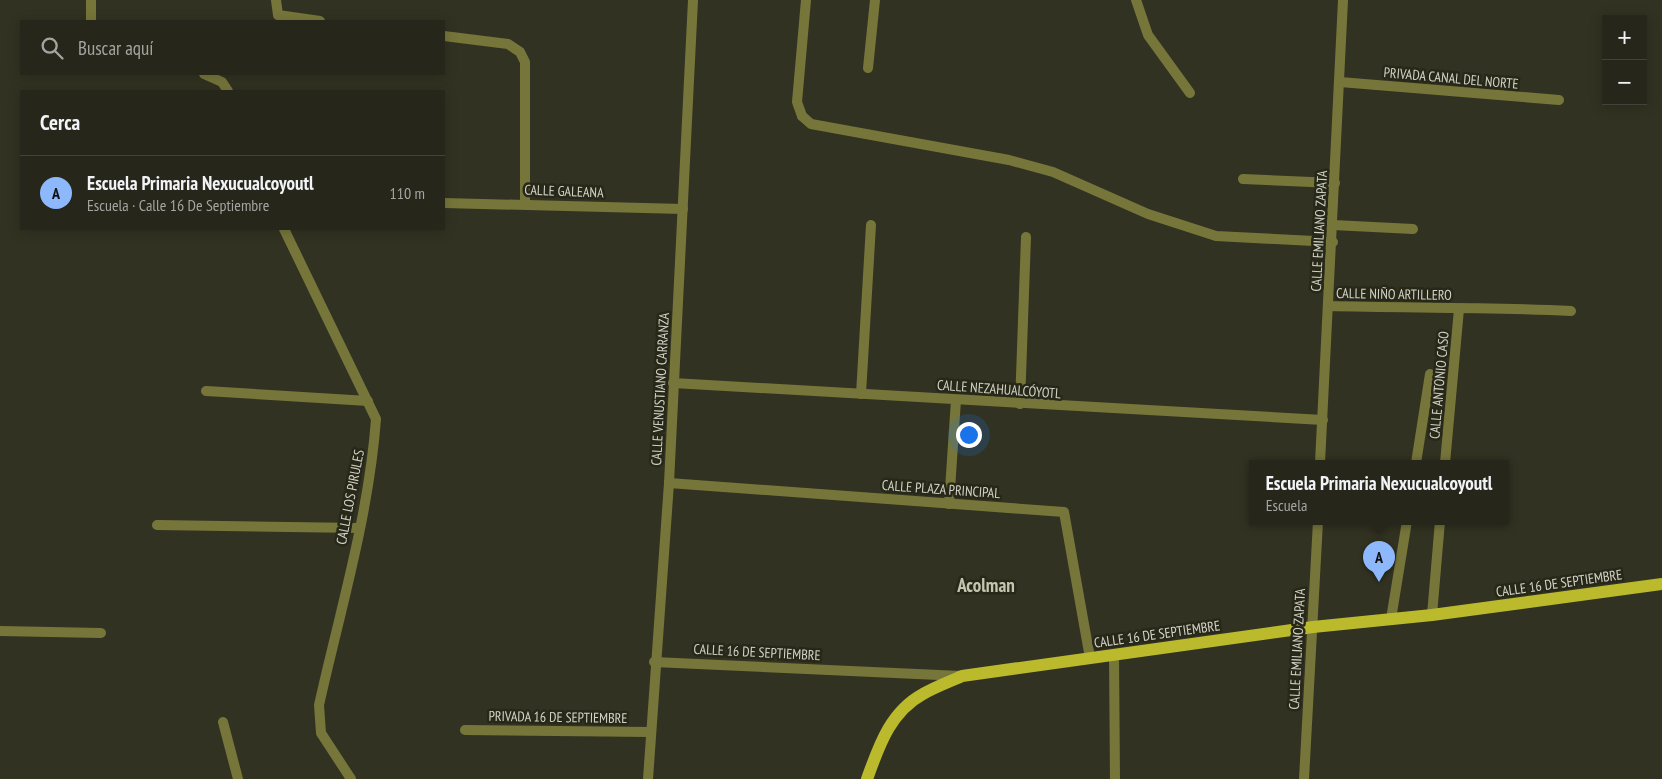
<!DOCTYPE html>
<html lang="es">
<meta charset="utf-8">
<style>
body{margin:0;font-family:"PT Sans Narrow",sans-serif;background:#323227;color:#f1f3f6}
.controls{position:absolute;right:15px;top:15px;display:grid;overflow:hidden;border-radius:0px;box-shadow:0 2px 12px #0003}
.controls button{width:45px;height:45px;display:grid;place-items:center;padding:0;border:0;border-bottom:1px solid #424339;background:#26261a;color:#f1f3f6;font:25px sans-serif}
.you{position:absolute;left:968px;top:434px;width:18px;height:18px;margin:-12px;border:4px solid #fff;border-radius:50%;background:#1a73e8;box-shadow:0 0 0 8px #1a73e833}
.badge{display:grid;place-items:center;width:32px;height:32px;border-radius:50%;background:#8db9fc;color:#111;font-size:16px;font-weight:700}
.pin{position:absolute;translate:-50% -41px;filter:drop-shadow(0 1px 2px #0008)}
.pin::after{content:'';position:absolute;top:26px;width:18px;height:15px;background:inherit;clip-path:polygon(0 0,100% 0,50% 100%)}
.popup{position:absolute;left:1249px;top:460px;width:260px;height:65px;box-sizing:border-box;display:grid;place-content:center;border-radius:0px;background:#26261a;filter:drop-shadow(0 1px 4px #0005);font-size:16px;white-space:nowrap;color:#a4a5a2}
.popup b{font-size:19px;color:#f1f3f6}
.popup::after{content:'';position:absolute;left:50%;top:100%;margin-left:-10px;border:10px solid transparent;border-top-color:#26261a}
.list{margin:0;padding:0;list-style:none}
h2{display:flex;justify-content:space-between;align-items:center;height:65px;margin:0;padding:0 20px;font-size:21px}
h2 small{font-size:16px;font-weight:400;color:#a4a5a2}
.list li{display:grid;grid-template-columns:32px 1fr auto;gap:15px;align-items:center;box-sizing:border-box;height:75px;padding:0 20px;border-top:1px solid #424339}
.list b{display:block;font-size:19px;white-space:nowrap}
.list p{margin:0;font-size:16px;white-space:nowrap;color:#a4a5a2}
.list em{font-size:16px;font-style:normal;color:#a4a5a2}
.icon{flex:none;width:28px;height:28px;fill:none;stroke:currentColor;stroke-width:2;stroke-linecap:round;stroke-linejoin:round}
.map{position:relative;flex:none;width:1662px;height:779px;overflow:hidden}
.search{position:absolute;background:#26261a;box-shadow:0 2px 12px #0003;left:20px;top:20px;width:425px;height:55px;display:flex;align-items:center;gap:12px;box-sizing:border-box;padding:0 18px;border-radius:0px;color:#a4a5a2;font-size:19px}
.panel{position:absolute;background:#26261a;box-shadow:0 2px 12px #0003;left:20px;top:90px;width:425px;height:140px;border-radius:0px}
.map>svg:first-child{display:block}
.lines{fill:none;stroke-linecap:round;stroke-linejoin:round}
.service{stroke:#76763b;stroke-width:10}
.pedestrian{stroke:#76763b;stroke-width:10}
.minor{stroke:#76763b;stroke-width:10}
.primary{stroke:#bbba2d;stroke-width:12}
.labels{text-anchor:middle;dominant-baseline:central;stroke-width:5;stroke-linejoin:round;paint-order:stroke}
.street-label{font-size:14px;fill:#d2d2c8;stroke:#282818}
.district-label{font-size:19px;font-weight:bold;fill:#c4c5b1;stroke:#282818}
</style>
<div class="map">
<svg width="1662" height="779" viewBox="0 0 1662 779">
<rect width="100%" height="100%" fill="#323222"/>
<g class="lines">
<!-- service -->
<g class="service">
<path d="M1416,463L1430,374"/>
<path d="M1391,619L1407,521"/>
</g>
<!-- pedestrian -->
<g class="pedestrian">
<path d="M802,116L811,124L1009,160L1053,172L1148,214L1216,236L1333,242"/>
<path d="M949,504L956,400"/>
</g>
<!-- minor -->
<g class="minor">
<path d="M276,0L278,15L320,21"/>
<path d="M1136,0L1148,35L1190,93"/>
<path d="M91,21V0"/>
<path d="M444,36L508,44L520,52L525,62V204"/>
<path d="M868,68L875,0"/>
<path d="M204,74L222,82L228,91"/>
<path d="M1340,82L1559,100"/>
<path d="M802,116L797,102L806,0"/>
<path d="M1243,179L1335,183"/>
<path d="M444,203L683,209"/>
<path d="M1333,225L1413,229"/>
<path d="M284,229L376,419C369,515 340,611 319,705L321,733L351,779"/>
<path d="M1328,306C1410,308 1490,307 1571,311"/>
<path d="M673,383L1323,420"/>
<path d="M206,391L368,401"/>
<path d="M861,394L871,225"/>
<path d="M1020,404L1026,237"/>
<path d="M1320,463L1343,0"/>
<path d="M1445,463L1459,309"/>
<path d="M669,483L1064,512L1090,658"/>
<path d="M157,525L359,528"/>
<path d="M1432,615L1440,521"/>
<path d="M0,631L101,633"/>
<path d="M1114,655L1115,779"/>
<path d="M654,662L961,676"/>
<path d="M223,722L238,779"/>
<path d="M465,730L650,732"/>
<path d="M648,779L669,483L693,0"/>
<path d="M1304,779L1318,521"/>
</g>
<!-- primary -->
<path class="primary" d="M867,779C879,746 890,712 923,694C935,687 949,682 962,676L1313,627L1432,615L1662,584"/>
</g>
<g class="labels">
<!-- street labels -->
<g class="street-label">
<text transform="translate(1451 78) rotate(5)">PRIVADA CANAL DEL NORTE</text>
<text transform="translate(564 191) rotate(2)">CALLE GALEANA</text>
<text transform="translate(1319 231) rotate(-87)">CALLE EMILIANO ZAPATA</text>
<text transform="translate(1394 294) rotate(1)">CALLE NIÑO ARTILLERO</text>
<text transform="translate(1439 385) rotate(-85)">CALLE ANTONIO CASO</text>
<text transform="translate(660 389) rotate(-87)">CALLE VENUSTIANO CARRANZA</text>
<text transform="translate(999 389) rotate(4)">CALLE NEZAHUALCÓYOTL</text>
<text transform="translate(941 489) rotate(4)">CALLE PLAZA PRINCIPAL</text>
<text transform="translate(350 497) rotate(-79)">CALLE LOS PIRULES</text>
<text transform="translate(1559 583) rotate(-8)">CALLE 16 DE SEPTIEMBRE</text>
<text transform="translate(1157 634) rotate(-8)">CALLE 16 DE SEPTIEMBRE</text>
<text transform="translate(1297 649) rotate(-87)">CALLE EMILIANO ZAPATA</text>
<text transform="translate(757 652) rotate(3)">CALLE 16 DE SEPTIEMBRE</text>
<text transform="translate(558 717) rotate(1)">PRIVADA 16 DE SEPTIEMBRE</text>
</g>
<!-- district labels -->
<g class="district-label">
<text x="986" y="585">Acolman</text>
</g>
</g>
</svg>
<div class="controls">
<button>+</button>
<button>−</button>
</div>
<div class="you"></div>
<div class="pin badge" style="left:1379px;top:582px">A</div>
<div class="popup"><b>Escuela Primaria Nexucualcoyoutl</b>Escuela</div>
<div class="search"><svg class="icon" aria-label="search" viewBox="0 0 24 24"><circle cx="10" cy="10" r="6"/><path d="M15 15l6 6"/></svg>Buscar aquí</div>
<section class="panel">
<h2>Cerca<small></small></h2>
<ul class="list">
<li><span class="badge">A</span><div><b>Escuela Primaria Nexucualcoyoutl</b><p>Escuela · Calle 16 De Septiembre</p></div><em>110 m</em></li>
</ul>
</section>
</div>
